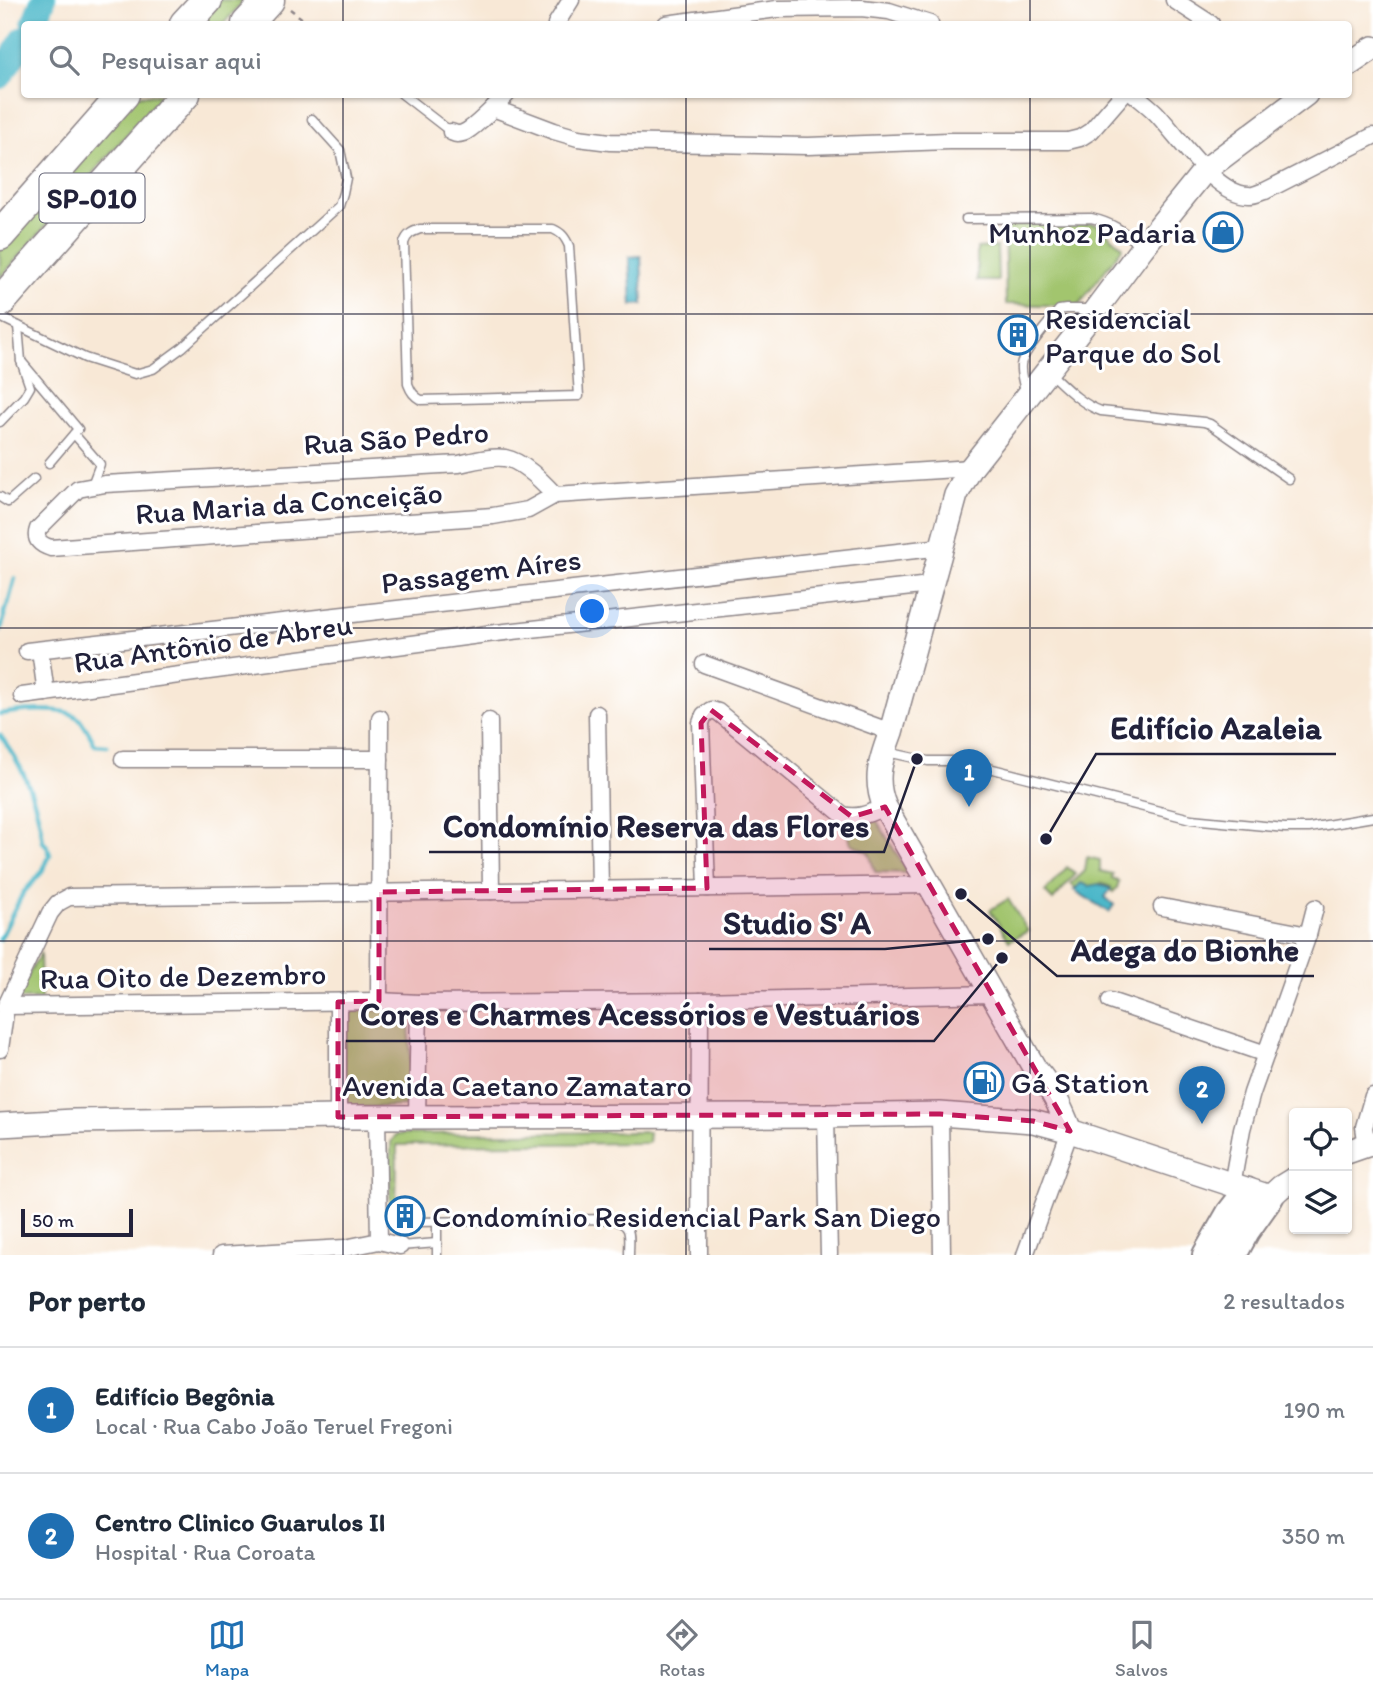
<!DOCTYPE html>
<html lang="pt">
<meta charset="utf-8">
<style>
body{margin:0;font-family:Itim,sans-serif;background:#f6f6f7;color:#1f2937}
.controls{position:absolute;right:21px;bottom:21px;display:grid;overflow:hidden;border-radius:7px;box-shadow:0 2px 5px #0004}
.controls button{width:63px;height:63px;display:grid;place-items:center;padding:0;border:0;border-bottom:2px solid #e0e1e3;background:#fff;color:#1f2937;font:35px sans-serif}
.scale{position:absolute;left:21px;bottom:18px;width:112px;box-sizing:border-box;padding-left:7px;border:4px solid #22223b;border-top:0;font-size:19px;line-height:24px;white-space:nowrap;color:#22223b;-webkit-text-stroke:5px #fff;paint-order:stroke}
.you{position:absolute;left:593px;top:612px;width:24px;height:24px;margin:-18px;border:5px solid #fff;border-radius:50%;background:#1a73e8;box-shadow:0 0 0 10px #1a73e833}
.badge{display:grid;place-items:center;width:46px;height:46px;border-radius:50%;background:#1f6fb2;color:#fff;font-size:23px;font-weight:700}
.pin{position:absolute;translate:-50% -58px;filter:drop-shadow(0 2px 4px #0008)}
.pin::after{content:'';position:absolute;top:37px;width:24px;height:21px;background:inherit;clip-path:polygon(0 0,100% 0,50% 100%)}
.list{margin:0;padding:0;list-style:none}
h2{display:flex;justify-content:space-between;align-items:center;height:91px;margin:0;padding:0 28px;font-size:30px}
h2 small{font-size:23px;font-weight:400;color:#747a83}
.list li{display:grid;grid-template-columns:46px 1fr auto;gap:21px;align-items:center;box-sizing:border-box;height:126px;padding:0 28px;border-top:2px solid #e0e1e3}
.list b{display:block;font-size:26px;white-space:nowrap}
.list p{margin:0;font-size:23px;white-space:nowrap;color:#747a83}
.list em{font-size:23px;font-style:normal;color:#747a83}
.icon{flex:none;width:38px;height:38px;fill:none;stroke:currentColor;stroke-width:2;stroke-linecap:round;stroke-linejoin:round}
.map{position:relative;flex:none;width:1373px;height:1255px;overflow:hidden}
.search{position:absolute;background:#fff;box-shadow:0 2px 5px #0004;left:21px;right:21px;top:21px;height:77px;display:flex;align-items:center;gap:18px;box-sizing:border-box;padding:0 24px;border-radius:7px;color:#747a83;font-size:26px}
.sheet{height:343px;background:#fff}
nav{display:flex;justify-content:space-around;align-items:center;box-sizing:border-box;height:98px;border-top:2px solid #e0e1e3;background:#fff;font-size:19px;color:#747a83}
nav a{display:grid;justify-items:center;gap:4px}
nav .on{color:#1f6fb2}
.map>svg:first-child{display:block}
.green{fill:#a2c56e;stroke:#627454;stroke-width:2}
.water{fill:#4cb7c9;stroke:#376c82;stroke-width:2}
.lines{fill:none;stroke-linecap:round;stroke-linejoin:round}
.stream{stroke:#4cb7c9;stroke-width:4.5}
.river{stroke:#4cb7c9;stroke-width:26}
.lane-casing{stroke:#8d8588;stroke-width:11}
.street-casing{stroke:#8d8588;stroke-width:19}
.secondary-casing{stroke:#8d8588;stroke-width:26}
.primary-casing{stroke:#8d8588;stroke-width:30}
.highway-casing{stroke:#8d8588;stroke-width:33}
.path{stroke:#8d8588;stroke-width:2.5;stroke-dasharray:5 5;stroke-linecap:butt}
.lane{stroke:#fff;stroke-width:8}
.street{stroke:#fff;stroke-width:16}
.secondary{stroke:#fff;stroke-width:23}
.primary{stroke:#fff;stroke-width:26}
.highway{stroke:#fff;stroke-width:30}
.marked{fill:#c2185b;fill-opacity:0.2;stroke:#c2185b;stroke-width:5;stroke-dasharray:14 9;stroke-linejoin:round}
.grid{fill:none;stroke:#22223b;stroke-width:2;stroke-opacity:0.55}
.labels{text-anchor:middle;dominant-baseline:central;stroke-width:6;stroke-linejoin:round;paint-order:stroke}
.shield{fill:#fff;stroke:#646476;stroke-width:2}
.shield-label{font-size:28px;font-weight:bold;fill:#22223b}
.poi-label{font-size:30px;fill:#22223b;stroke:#fff;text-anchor:start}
.street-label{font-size:30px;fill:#22223b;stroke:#fff}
.leader{fill:none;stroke:#22223b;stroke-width:2.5}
.callout-dot{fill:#22223b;stroke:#fff;stroke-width:2.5}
.callout-label{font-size:32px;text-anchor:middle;font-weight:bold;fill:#22223b;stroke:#fff;stroke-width:6;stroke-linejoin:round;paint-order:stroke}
</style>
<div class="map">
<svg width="1373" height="1255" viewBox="0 0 1373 1255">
<rect width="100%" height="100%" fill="#fff"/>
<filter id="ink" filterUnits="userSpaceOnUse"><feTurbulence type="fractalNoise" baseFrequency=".0143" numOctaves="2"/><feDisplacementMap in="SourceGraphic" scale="14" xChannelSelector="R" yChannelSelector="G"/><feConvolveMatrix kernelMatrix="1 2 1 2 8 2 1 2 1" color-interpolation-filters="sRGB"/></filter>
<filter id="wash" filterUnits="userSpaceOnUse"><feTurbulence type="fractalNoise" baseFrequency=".00686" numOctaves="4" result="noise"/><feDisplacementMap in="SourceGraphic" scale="28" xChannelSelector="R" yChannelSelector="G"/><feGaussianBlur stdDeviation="1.57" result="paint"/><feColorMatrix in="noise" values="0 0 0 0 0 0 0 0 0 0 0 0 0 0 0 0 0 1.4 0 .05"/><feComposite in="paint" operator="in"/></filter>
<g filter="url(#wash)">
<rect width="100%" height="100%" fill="#f8e8d6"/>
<!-- green -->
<g class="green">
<path d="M220,0H245L223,24H198Z"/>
<path d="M136,95H162L0,278V251L27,217Z"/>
<path d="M1004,220L1097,224L1123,247L1078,306L1006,304Z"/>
<path d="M997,247L998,281H977V248Z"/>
<path d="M876,819L908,873L875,872L869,853L851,843L846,829L861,826Z"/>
<path d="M1087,857L1100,860V871L1113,874L1112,878L1119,881L1117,888L1113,892L1110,889L1111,887L1101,883L1098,885L1076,889L1071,884L1085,871Z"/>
<path d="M1067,867L1076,874L1053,900L1045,892Z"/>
<path d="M1008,899L1028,931L1009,941L990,910Z"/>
<path d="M40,954L41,999H15Z"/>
<path d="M409,1010L412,1106L344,1108L342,1011Z"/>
<path d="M649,1132L648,1143L397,1145L396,1203H390L391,1142L396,1135L404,1134Z"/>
</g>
<!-- water -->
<g class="water">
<path d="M641,256L643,304L632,305L629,257Z"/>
<path d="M1081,883L1089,886L1099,884L1111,889L1105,897L1114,905L1109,912L1074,890Z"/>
</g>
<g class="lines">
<!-- stream -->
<g class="stream">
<path d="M0,631L4,619V612L8,604L15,578"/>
<path d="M0,714C18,711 62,706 77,717C86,725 90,735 95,745L107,746"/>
<path d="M0,735C24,767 38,803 43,842L47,846L50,855L42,872L23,893L0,939"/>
</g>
<!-- river -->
<g class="river">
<path d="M34,24L43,0"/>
<path d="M0,76L24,39"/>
</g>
</g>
</g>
<g filter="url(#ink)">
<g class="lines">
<!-- lane casing -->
<g class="lane-casing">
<g id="lane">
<path d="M402,94L451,132"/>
<path d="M966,219L1091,218C1114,223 1123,231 1140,246"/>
<path d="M420,229H553C562,233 565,237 569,246L579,396L421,400C414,396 411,392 408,384L404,243C407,234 412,232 420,229Z"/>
<path d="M0,317L85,358L135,374L153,369L183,347L339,206L343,193L346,178L340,150L312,119"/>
<path d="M21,361L78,429L49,463"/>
<path d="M1050,373C1065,387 1081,404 1101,411L1204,422L1210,424L1289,479"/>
<path d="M1025,392C1024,384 1020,374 1021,365C1022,352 1050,322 1059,310L1066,309H1091"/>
<path d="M0,422L24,397L30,387L21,361L18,326"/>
<path d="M74,434L100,464L92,485"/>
<path d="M0,497L8,502L34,479"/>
<path d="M887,752L928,761H961L1191,819L1285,828H1309L1373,817"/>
<path d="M414,1222L610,1219C634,1225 629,1234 629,1255"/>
<path d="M437,1222V1255"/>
<path d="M400,1246L437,1243"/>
</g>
</g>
<!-- street casing -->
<g class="street-casing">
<g id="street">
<path d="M1174,0L1211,24"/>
<path d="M556,24L571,0"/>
<path d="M666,24L777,9L861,8L889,11L930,24"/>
<path d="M1134,94C1141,100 1149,106 1155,112C1178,135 1215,195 1249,195C1254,196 1260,192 1265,191L1373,136"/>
<path d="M493,108L554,131L578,138L610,142L808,146L949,141H1068L1080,138L1091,131L1123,94"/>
<path d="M451,132C456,134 457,135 463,133C474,129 497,104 507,94"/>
<path d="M555,495C543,482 523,461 505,458C490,456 473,461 459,464L105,484L78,489L38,529C34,540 41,545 51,548L493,516L528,510L555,495L971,468"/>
<path d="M40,650L46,693"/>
<path d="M27,651L942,547"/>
<path d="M704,664L891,732"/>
<path d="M22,696L487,634L930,585"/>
<path d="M597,714L600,889"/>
<path d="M489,721L491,891"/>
<path d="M123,759H380"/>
<path d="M707,888L701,723L704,715L711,710L718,712L843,815C858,819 870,813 885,807"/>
<path d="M1162,907L1308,935"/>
<path d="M379,1001L380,718"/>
<path d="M1110,1001L1266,1054"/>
<path d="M338,1002V1117"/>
<path d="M6,1006L379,1001L419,1003L700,1001L992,994"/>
<path d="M0,1049L6,1006L50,913L58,903L69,897L929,885"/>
<path d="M940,1114L942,1255"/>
<path d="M826,1116L829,1255"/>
<path d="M377,1117L379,1241"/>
<path d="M417,1118L419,1003"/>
<path d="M1367,1146L1364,1127L1373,1096"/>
<path d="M1232,1185L1242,1129L1252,1093L1308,935L1315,908"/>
<path d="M221,1255L345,1248L379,1241L400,1246"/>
<path d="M699,1255L700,1001"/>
<path d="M1025,1255L1070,1131"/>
</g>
</g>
<!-- secondary casing -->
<g class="secondary-casing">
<g id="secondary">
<path d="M1348,65L1373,48"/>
<path d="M0,1125L74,1121L338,1117L826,1116L940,1114L1033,1121L1070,1131L1270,1197L1281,1187L1294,1179"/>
<path d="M1070,1131C1061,1108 1052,1088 1035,1069L885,807C873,779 881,759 891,732L956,495L971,468L1094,312L1142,248L1205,170L1306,94"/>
<path d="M1347,1152L1373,1143"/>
</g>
</g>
<!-- primary casing -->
<g class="primary-casing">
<g id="primary">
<path d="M1206,1255L1230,1213L1247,1191"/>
<path d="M1233,1255L1246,1231L1270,1197"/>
</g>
</g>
<!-- highway casing -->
<g class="highway-casing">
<g id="highway">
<path d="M185,24L207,0"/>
<path d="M247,24L269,0"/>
<path d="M0,235L124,94"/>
<path d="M0,302L185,94"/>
</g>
</g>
<!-- path -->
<path class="path" d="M290,9L309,24"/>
<!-- lane -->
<use href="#lane" class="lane"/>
<!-- street -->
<use href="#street" class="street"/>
<!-- secondary -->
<use href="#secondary" class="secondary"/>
<!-- primary -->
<use href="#primary" class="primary"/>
<!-- highway -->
<use href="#highway" class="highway"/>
</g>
</g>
<!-- marked area -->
<path class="marked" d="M711,710L852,817L885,807L1070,1131L1033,1121L940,1114L338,1117V1002L379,1001V892L707,888L701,723Z"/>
<!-- grid -->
<path class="grid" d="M343,0V24M686,0V24M1030,0V24M343,94V1255M686,94V1255M1030,94V1255M0,314H1373M0,628H1373M0,941H1373"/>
<!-- icons -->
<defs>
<g id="shop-ring" transform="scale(2.0125)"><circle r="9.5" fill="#fff" stroke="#1f6fb2" stroke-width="1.5"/><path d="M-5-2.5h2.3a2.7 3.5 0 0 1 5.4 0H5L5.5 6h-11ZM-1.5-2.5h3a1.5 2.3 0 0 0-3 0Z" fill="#1f6fb2"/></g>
<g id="building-ring" transform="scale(2.0125)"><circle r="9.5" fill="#fff" stroke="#1f6fb2" stroke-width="1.5"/><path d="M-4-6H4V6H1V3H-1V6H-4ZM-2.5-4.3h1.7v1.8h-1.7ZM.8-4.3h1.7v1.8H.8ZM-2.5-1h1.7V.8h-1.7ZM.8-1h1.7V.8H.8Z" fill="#1f6fb2"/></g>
<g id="fuel-ring" transform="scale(2.0125)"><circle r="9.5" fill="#fff" stroke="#1f6fb2" stroke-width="1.5"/><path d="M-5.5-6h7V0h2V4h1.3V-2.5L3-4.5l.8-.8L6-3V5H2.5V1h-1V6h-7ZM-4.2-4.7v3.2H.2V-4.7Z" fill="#1f6fb2"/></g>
</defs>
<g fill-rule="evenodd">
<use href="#shop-ring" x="1223" y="232"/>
<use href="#building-ring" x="1018" y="335"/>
<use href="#fuel-ring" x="984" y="1082"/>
<use href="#building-ring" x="405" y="1216"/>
</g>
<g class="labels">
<!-- shield labels -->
<rect class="shield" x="39.5" y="173.5" width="105" height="49" rx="5"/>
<g class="shield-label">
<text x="92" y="198">SP-010</text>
</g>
<!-- poi labels -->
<g class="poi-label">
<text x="1196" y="232" text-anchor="end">Munhoz Padaria</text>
<text x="1045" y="318">Residencial<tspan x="1045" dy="34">Parque do Sol</tspan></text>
<text x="1011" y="1082">Gá Station</text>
<text x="432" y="1216">Condomínio Residencial Park San Diego</text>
</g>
<!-- street labels -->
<g class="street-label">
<text transform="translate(396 438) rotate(-4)">Rua São Pedro</text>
<text transform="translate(289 503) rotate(-4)">Rua Maria da Conceição</text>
<text transform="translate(481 571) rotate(-7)">Passagem Aíres</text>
<text transform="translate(213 643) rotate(-8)">Rua Antônio de Abreu</text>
<text transform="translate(183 976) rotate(-1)">Rua Oito de Dezembro</text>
<text x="517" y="1085">Avenida Caetano Zamataro</text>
</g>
</g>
<!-- callouts -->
<path class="leader" d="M1046 839L1096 754H1336M917 759L884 852H429M988 939L885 949H709M961 894L1057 976H1314M1002 958L934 1041H346"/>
<g class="callout-dot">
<circle cx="1046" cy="839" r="7"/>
<circle cx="917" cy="759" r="7"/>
<circle cx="988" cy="939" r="7"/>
<circle cx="961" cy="894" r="7"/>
<circle cx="1002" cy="958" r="7"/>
</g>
<g class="callout-label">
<text x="1216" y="739">Edifício Azaleia</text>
<text x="656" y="837">Condomínio Reserva das Flores</text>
<text x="797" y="934">Studio S' A</text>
<text x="1185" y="961">Adega do Bionhe</text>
<text x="640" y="1025">Cores e Charmes Acessórios e Vestuários</text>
</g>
</svg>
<div class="controls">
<button><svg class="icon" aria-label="locate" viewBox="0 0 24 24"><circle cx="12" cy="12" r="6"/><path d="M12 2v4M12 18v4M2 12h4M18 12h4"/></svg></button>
<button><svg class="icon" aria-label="layers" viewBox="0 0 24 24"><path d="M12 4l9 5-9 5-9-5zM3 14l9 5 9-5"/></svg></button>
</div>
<div class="scale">50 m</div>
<div class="you"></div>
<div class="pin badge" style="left:969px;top:807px">1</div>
<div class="pin badge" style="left:1202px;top:1124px">2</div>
<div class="search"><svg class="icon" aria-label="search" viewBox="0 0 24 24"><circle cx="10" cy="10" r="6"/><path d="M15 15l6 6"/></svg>Pesquisar aqui</div>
</div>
<section class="sheet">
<h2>Por perto<small>2 resultados</small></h2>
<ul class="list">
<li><span class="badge">1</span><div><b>Edifício Begônia</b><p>Local · Rua Cabo João Teruel Fregoni</p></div><em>190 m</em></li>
<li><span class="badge">2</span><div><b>Centro Clinico Guarulos II</b><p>Hospital · Rua Coroata</p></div><em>350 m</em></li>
</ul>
</section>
<nav>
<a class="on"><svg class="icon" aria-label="map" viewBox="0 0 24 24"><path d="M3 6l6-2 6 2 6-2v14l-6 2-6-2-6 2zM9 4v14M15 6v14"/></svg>Mapa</a>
<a><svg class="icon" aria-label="directions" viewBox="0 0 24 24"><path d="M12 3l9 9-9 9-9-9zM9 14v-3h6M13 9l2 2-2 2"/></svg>Rotas</a>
<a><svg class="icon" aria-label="saved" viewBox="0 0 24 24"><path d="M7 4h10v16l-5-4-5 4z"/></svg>Salvos</a>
</nav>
